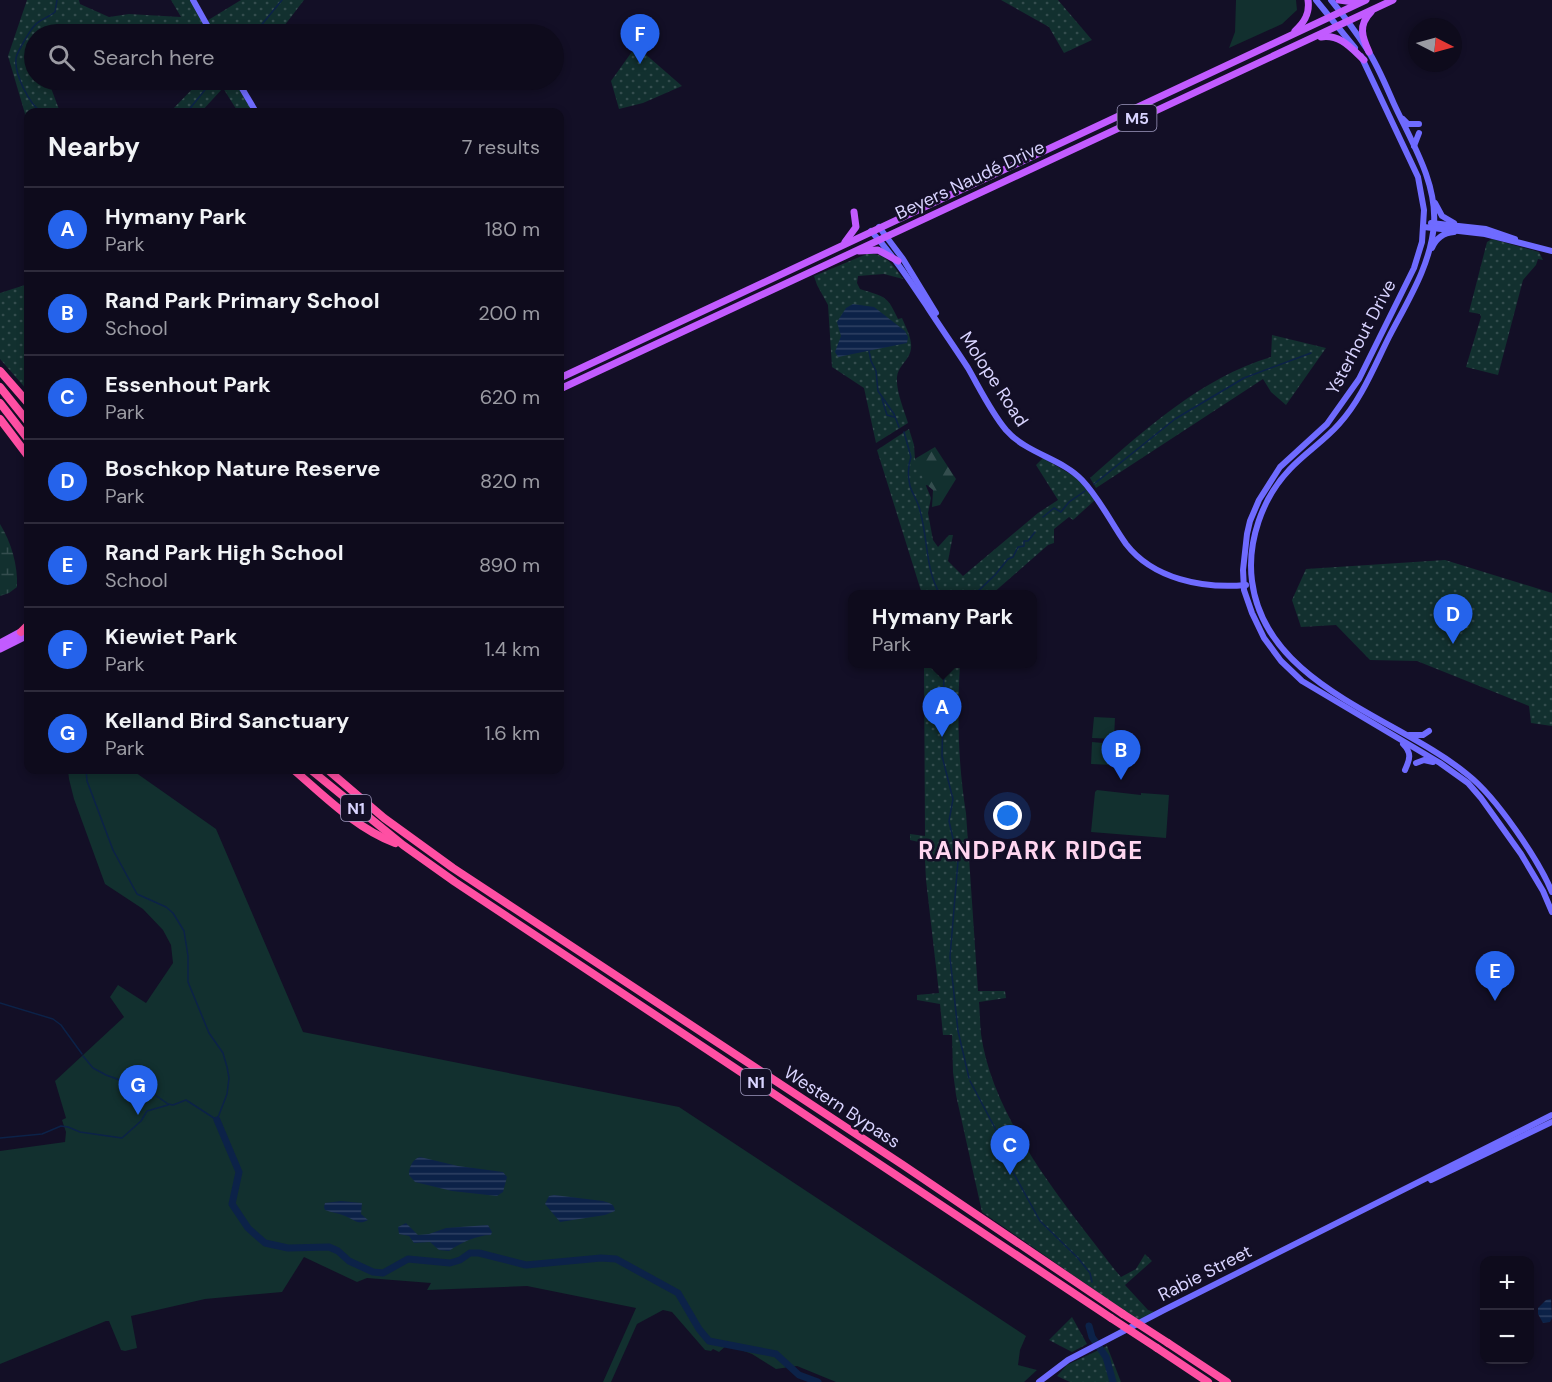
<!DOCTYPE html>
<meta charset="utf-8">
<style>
body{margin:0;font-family:"DM Sans",sans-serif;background:#171425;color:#f1f3f6}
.controls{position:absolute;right:18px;bottom:18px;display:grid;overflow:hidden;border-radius:12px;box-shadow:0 3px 9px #0003}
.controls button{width:54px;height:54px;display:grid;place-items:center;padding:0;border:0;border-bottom:2px solid #2e2b3b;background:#0e0b1c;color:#f1f3f6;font:30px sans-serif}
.compass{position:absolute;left:1408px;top:18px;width:54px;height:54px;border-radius:50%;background:#0e0b1c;box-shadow:0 3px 9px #0003;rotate:96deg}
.you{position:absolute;left:1008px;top:816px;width:21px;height:21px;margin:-15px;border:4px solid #fff;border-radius:50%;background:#1a73e8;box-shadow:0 0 0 9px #1a73e833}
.badge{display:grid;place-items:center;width:39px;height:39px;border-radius:50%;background:#2563eb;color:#fff;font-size:20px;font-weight:700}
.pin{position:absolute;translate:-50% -50px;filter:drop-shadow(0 2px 3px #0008)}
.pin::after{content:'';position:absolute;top:32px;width:21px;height:18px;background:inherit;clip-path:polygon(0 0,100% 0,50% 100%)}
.popup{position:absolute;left:848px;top:590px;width:189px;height:78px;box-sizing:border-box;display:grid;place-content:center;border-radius:12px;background:#0e0b1c;filter:drop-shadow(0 2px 4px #0005);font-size:20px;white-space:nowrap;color:#9b9ba3}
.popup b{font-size:22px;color:#f1f3f6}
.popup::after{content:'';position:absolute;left:50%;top:100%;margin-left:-12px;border:12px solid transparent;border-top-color:#0e0b1c}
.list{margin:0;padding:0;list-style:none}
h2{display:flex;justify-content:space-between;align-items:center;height:78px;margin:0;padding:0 24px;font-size:26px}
h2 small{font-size:20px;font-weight:400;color:#9b9ba3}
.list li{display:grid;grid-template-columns:39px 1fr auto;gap:18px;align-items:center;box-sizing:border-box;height:84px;padding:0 24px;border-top:2px solid #2e2b3b}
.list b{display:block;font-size:22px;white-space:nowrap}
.list p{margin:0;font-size:20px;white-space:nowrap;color:#9b9ba3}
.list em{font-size:20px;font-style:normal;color:#9b9ba3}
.icon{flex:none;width:33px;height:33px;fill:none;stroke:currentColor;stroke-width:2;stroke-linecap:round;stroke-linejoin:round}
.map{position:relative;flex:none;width:1552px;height:1382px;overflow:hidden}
.search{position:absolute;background:#0e0b1c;box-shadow:0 3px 9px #0003;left:24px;top:24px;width:540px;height:66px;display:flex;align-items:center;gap:15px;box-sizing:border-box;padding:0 21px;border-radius:33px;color:#9b9ba3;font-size:22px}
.panel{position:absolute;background:#0e0b1c;box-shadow:0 3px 9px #0003;left:24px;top:108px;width:540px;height:666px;border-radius:12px}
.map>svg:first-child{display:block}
.grass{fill:#12302f}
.forest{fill:url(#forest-firs)}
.wetland{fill:url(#wetland-marsh)}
.park{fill:url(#park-dots)}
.water{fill:url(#water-rules)}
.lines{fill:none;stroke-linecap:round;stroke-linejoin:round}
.stream{stroke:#0c2248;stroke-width:1.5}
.river{stroke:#0c2248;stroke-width:7}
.secondary{stroke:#6f6bff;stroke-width:6}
.primary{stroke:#c25bff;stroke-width:7}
.highway{stroke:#ff4fa3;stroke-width:8}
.highway-bridge{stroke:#ff4fa3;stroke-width:8}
.labels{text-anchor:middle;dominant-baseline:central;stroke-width:5;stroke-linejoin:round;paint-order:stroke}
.shield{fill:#130f26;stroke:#9e99be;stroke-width:1.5}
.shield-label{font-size:16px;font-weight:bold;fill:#d9d4ff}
.street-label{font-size:18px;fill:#d9d4ff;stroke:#130f26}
.district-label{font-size:24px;font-weight:bold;letter-spacing:1.5px;fill:#ffd6f0;stroke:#130f26}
</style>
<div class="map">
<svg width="1552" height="1382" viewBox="0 0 1552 1382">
<defs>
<pattern id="forest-firs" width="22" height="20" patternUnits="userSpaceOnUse" patternTransform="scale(1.5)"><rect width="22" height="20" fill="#12302f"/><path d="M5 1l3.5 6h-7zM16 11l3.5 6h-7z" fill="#344d4e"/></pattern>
<pattern id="wetland-marsh" width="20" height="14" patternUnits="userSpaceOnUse" patternTransform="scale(1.5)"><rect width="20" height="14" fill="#12302f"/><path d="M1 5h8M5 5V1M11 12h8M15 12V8" fill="none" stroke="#344d4e"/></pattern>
<pattern id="park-dots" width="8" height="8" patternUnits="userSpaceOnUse" patternTransform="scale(1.5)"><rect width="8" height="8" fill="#12302f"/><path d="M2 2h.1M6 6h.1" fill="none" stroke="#344d4e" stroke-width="1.8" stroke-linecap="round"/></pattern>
<pattern id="water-rules" width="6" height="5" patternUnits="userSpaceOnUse" patternTransform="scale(1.5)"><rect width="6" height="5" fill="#0c2248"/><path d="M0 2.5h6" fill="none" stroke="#2f4163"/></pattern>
</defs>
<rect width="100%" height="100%" fill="#130f26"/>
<!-- grass -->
<g class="grass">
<path d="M1236,0H1296L1297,10L1282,24L1229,48L1235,32Z"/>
<path d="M1094,717L1115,718L1114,739L1092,738Z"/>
<path d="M1092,742L1114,744L1112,765L1091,764Z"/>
<path d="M68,770H132L216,829L303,1032L679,1107L1026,1336L1020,1350L1018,1365L1037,1370L1024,1382H836L797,1366L776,1369L752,1354L727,1345L719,1352L713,1349L711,1351L705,1350L672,1312L663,1310L637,1324L611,1382H603L636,1308L527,1286L427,1290L431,1283L367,1278L357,1282L304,1257L282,1292L205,1299L131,1316L137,1348L125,1351L121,1350L109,1321H106L0,1364V1151L65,1142L66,1132L62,1120L66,1118L55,1081L124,1017L110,997L118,985L146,1003L173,963L171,945L163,930L143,909L105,884L74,799L69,779Z"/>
<path d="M1097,790L1141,795V793L1169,795L1166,838L1091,832L1095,792Z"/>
</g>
<!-- forest -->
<path class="forest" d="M935,447L956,479L940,505L932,507L933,490L927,485L922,487L913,460Z"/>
<!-- wetland -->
<path class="wetland" d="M0,524C11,542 18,565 17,587L9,593L0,596Z"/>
<!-- park -->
<g class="park">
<path d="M27,0H79L80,4L109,17L129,14L181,17L171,0H192L205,22L241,0H304L278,34H191L185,24L85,34H34V80H48L60,112H28V124L8,56Z"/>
<path d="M1001,0H1058L1092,40L1064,53L1049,27Z"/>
<path d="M636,46L682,86L643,103L619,109L611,81Z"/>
<path d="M201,80H237L255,112H238L223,88L201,112H170Z"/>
<path d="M1492,239L1539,252L1543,260L1538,259L1536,265L1523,280L1498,375L1466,367L1481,317L1480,314L1469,312L1487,242Z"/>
<path d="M869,253C887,255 893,265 903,279L884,274L858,276L857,283L860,289C885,297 887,295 898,319L902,318C907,330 916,345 908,357C904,364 898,368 897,377C896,392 904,409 908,423L876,443L864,388L832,367L828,305L817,285L814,276Z"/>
<path d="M28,284V391L0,359V293Z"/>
<path d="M1272,335L1326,348L1286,405L1271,392L1263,379L1096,488L1090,478C1144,430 1201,378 1271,357Z"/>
<path d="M909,429L914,445L915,459L931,498L928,513L933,540L938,547L949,535H953L948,561L963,576L1038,513L1058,500L1036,465L1043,458L1077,478L1095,500L1073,520L1069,517L1054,529V543L1048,545L992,594H922L877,450Z"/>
<path d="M1445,560L1552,593V726L1531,723L1529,706L1417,661L1370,660L1336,625L1301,627L1292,600L1306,569Z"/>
<path d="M924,664H960C957,713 958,764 966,813L978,991H1005L1006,998L979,1002C980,1013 980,1024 981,1034C993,1120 1064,1203 1115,1270L1121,1277L1136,1269L1145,1254L1152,1261L1125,1285L1148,1310L1157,1313L1142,1323L982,1212L956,1095L953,1072L952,1035H943L940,1004L917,1000V995L939,993L926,880L924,843L910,840V834L925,836Z"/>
<path d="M1072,1317L1087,1344L1072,1352L1049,1340Z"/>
<path d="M1107,1346L1121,1382H1070L1057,1376L1067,1365Z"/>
</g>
<!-- water -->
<g class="water">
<path d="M853,304L874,307L905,331L908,337L907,343L838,357L835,352L841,336L837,322L846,308Z"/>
<path d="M420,1157L458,1166L503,1172L507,1177L503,1192L497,1196L452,1191L415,1182L409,1175C409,1168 412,1159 420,1157Z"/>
<path d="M554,1195L603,1201C609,1203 614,1203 615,1211L605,1215L560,1222L545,1204L549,1196Z"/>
<path d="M341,1201L362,1203L361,1214L368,1220C358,1226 354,1219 345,1216C339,1213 332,1213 325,1210L324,1207L325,1203Z"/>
<path d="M406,1223L418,1235L429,1234L446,1228L488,1225L492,1232L491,1235C477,1235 460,1243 449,1251L439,1250L430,1242L414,1243L409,1236L399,1234L398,1227Z"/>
<path d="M1551,1299L1552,1318L1550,1322L1543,1323L1538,1314V1308L1546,1300Z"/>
</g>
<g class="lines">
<!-- stream -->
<g class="stream">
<path d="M254,34L282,0"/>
<path d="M42,112C29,105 14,73 16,58C17,52 31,29 35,25C39,20 49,17 55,12L57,0"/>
<path d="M187,112L213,80"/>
<path d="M869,351L871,361L876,371L878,391L894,414L899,427"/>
<path d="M882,399L887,415L894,417"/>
<path d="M904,432L911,457C908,465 908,477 910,486C912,493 917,500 919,507C928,535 925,570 940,594"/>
<path d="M1094,484L1175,419L1244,378L1311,353"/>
<path d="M1043,517L1054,508L1061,512L1069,502L1085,491"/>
<path d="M975,594L995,575L1008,559L1013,557L1018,547L1024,546V541H1028L1035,532"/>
<path d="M947,664L944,673L942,756L953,799L949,821L958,861L950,957L958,1031L969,1078"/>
<path d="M0,1003L53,1019L61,1025L82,1054"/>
<path d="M83,1056L93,1068L106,1075L148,1090L168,1104L173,1105L186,1100L217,1120L227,1094L229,1078L227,1067L223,1053L209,1033L188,982V956L184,931L173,913L166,907L137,894L113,850L87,781L86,770"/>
<path d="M970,1081L995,1128L1008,1163L1040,1221L1078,1258L1090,1273L1092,1282"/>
<path d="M0,1138L42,1134L61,1126L68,1127L80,1132L122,1138L141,1121L147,1111L168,1105"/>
</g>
<!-- river -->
<g class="river">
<path d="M217,1120L239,1172L232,1204L248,1228L265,1243L288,1248L329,1247L338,1251L349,1261L373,1272L383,1273L408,1259L450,1263L460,1260L470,1253H479L526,1265L601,1258L616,1259L678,1293L699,1329L709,1341L776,1354L799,1375L818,1382"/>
<path d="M1089,1326L1092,1337L1106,1357L1113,1382"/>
</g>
<!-- secondary -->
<g class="secondary">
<path d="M193,0L212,34"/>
<path d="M1316,0L1355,48"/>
<path d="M1331,0C1344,16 1356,32 1367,49C1378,66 1386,86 1394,104C1411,141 1437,182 1434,224C1431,265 1407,302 1389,337C1374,367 1361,400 1339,424C1324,441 1305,453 1290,469C1262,498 1247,542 1252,581C1265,686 1398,717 1468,775C1496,797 1538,859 1552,892"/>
<path d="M1361,56L1418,177L1424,210L1422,242L1414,268L1359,379L1327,424L1280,467L1259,500L1250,521L1247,534L1243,570L1244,590L1252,613L1264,638L1281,661L1302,681L1440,763L1468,783L1481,798L1521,854L1543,891L1552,912"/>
<path d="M237,80L256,112"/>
<path d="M1403,119L1408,124H1419"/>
<path d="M1414,146L1419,133"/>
<path d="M1435,203L1442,216L1454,223"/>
<path d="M1431,223L1486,229L1515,239"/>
<path d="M879,227L903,259L936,313"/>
<path d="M1424,227L1485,234L1552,251"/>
<path d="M871,231C893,255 910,281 928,308C941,328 955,348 968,368C980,389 991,412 1006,430C1027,454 1061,458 1082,480C1100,499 1111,523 1126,544C1153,579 1203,589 1246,585"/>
<path d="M1432,248C1436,238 1443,233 1454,232"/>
<path d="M1409,735H1423L1429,731"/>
<path d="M1403,744C1412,753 1410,759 1405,770"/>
<path d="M1416,763L1424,760L1433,762"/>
<path d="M1431,1180L1552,1122"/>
<path d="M1039,1382L1068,1360L1164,1310L1552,1115"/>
</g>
<!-- primary -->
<g class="primary">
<path d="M1339,0L1354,2L1360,1"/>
<path d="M1295,31C1305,22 1310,13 1308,0"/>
<path d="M1321,37C1340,34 1351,48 1364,60"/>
<path d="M1369,52C1362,37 1358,25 1371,12"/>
<path d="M845,242L856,227L854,212"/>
<path d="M859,251L878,250L898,261"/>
<path d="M560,378L1366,0"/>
<path d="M560,389L1393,0"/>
<path d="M0,643L24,630"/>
<path d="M0,649L28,635"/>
</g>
<!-- highway -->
<g class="highway">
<path d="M0,371L28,403"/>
<path d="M0,387L28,422"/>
<path d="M0,403L28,439"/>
<path d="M0,419L28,456"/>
<path d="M21,632L28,625"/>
<path d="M294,770C324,796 357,829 395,843"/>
<path d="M311,770L403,845L455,882L1111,1318"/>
<path d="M328,770L384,818L453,868L903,1165L1123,1314"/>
<path d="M1168,1343L1227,1382"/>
<path d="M1157,1348L1208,1382"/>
</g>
<!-- highway-bridge -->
<g class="highway-bridge">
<path d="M1123,1314L1168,1343"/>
<path d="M1111,1318L1157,1348"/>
</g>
</g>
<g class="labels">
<!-- shield labels -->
<g class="shield">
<rect x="1117.5" y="105" width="39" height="26" rx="4.5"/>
<rect x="341" y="795" width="30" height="26" rx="4.5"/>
<rect x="741" y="1069" width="30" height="26" rx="4.5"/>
</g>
<g class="shield-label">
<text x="1137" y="118">M5</text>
<text x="356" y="808">N1</text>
<text x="756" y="1082">N1</text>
</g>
<!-- street labels -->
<g class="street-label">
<text transform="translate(970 180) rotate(-25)">Beyers Naudé Drive</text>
<text transform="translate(1361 337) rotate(-62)">Ysterhout Drive</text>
<text transform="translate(994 379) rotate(57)">Molope Road</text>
<text transform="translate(842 1107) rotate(33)">Western Bypass</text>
<text transform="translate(1205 1273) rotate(-27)">Rabie Street</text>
</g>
<!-- district labels -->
<g class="district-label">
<text x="1031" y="850">RANDPARK RIDGE</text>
</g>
</g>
</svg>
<div class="controls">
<button>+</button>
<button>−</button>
</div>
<svg class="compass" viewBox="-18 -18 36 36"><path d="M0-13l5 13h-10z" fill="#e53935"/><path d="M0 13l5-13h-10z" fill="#9b9ba3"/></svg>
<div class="you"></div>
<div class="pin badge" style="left:942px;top:737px">A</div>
<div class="popup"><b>Hymany Park</b>Park</div>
<div class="pin badge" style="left:1121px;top:780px">B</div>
<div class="pin badge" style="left:1010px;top:1175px">C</div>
<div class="pin badge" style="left:1453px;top:644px">D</div>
<div class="pin badge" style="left:1495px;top:1001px">E</div>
<div class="pin badge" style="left:640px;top:64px">F</div>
<div class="pin badge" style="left:138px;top:1115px">G</div>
<div class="search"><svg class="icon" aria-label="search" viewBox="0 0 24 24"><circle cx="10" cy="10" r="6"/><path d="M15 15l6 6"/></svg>Search here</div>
<section class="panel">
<h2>Nearby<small>7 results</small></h2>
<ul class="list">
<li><span class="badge">A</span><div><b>Hymany Park</b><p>Park</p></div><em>180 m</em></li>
<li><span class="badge">B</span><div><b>Rand Park Primary School</b><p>School</p></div><em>200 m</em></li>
<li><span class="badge">C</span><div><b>Essenhout Park</b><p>Park</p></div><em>620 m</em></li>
<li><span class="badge">D</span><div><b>Boschkop Nature Reserve</b><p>Park</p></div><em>820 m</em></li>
<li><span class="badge">E</span><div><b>Rand Park High School</b><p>School</p></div><em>890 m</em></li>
<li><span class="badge">F</span><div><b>Kiewiet Park</b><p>Park</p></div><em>1.4 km</em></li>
<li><span class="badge">G</span><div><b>Kelland Bird Sanctuary</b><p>Park</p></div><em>1.6 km</em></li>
</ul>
</section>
</div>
